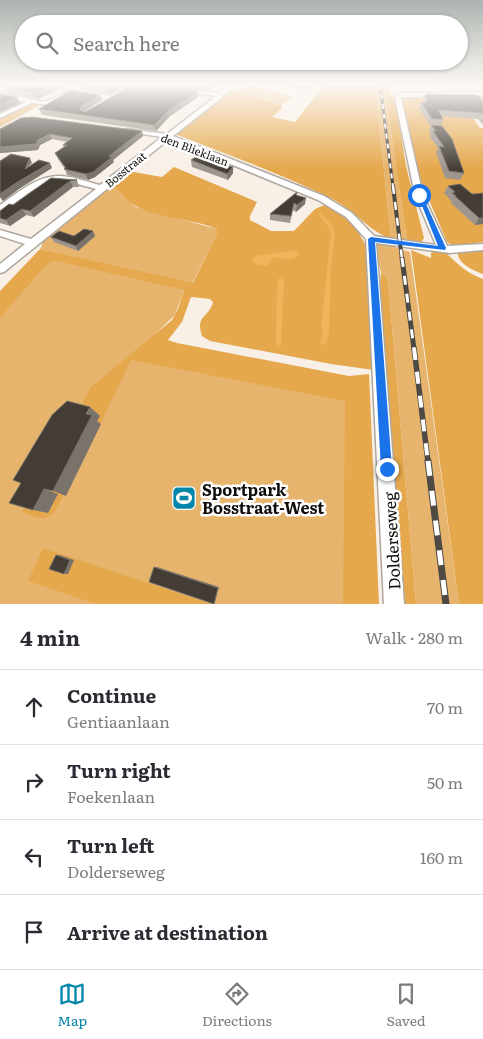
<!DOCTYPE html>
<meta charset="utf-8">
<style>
body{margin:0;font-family:Literata,serif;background:#f2f2f3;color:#2b2b33}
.stop{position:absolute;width:15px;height:15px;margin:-11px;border:4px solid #1a73e8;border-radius:50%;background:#fff}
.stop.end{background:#1a73e8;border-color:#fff;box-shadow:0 1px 5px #0008}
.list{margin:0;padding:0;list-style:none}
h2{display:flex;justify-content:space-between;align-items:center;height:65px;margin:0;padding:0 20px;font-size:21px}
h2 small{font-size:16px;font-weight:400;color:#7c7c81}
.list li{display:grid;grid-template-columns:32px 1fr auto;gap:15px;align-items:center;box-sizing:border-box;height:75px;padding:0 20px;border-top:1px solid #e1e1e2}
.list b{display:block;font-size:19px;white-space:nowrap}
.list p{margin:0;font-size:16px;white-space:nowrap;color:#7c7c81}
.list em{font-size:16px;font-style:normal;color:#7c7c81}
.icon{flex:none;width:28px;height:28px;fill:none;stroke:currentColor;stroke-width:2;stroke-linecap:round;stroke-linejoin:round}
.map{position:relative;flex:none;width:483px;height:604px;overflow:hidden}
.search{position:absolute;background:#fff;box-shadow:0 1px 4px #0004;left:15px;right:15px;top:15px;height:55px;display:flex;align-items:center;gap:12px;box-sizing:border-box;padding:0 18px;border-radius:28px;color:#7c7c81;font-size:19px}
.sheet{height:365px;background:#fff}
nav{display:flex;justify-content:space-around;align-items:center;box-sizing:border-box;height:70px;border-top:1px solid #e1e1e2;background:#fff;font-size:14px;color:#7c7c81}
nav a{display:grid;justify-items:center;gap:2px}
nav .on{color:#0185a8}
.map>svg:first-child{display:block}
.green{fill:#e7b46e}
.forest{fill:#e5a84d}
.water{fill:#f2b45a}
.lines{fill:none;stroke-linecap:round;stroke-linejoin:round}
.street-casing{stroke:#afa89f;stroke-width:3}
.street{fill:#fff;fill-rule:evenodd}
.rail-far4-casing{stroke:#4d4944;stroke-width:3}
.rail-far3-casing{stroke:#4d4944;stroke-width:4}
.rail-far2-casing{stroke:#4d4944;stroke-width:5}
.rail-far1-casing{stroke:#4d4944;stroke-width:5.5}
.rail-casing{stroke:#4d4944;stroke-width:7}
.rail-far4{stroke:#fff;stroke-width:2;stroke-dasharray:5;stroke-linecap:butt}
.rail-far3{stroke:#fff;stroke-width:2.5;stroke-dasharray:8;stroke-linecap:butt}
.rail-far2{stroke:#fff;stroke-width:3;stroke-dasharray:9;stroke-linecap:butt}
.rail-far1{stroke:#fff;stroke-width:4;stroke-dasharray:12;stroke-linecap:butt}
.rail{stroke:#fff;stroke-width:5;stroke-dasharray:15;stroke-linecap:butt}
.wall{fill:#9e968e}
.shaded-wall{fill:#79736b}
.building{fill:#433d36;stroke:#79736b}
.route{fill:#1a73e8}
.labels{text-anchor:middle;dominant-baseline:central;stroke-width:5;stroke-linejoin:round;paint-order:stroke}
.far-street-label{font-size:11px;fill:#100e0b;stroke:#fff}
.near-poi-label{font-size:16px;font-weight:bold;fill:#100e0b;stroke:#fff;text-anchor:start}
.near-street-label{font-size:16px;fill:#100e0b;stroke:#fff}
</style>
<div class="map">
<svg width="483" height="604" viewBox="0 0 483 604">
<rect width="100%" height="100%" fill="#f8f0e7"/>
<!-- green -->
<g class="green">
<path d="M375,84H384L407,241L391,239Z"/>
<path d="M249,85L293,97L281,105L271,103L273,101L236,91Z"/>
<path d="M30,103L40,105L0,127V117Z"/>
<path d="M114,182L122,196L136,207L217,229V233L192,284L40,249L42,246L41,241Z"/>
<path d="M382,243L410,252L459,604H416L388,280L381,272L374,244Z"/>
<path d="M47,253L184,290L175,315L154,335L150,346L365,392L371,604H0V296Z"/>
</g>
<!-- forest -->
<g class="forest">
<path d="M325,84H375L391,239C369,231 355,211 334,200C283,174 228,155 175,134L229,92L236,91L274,102L272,103L281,105L282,108L272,117L295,122Z"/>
<path d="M384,84H388L390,95H395L406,166L424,238L420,244L407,241Z"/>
<path d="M483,95V109L461,117L474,119L480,128H483V242L453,246L447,242L415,167L400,98L406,97Z"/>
<path d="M174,167L257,202L250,216V220L271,231H294L315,209L327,204C350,218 362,232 370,258L374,370L331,364L210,341L202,336C195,315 209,318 213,302L210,299L191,297L182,322L168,340L177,343L349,376L369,374L379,604H343L345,401L131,360L90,445L54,513C43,522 34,516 22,512L91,387L172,320L178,309L184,290L57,261L51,262L45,266L0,318V291L40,249L193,283L217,233V229C185,215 128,220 114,182L128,171L162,177Z"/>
<path d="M483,249V274C474,271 457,263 458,253Z"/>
<path d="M411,250L431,258V253L434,250L444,251C457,263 466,273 483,279V604H459Z"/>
<path d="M381,272L388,280L416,604H400L379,308Z"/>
<path d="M43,548L211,604H96L28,581Z"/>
</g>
<!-- water -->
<g class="water">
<path d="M318,213H321L332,225L335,234L331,268L329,334L326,344L323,345L320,342L323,333L321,328L331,231Z"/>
<path d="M295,250L298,251L299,255C287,264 284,256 273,258L266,266L257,265L252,260L254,256Z"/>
<path d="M280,278L284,280L281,346L278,348L276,346L277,288L278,279Z"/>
</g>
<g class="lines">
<!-- street casing -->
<g class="street-casing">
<g id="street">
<path d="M55,84L69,86L66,88Z"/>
<path d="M85,84H92L48,105L32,103L0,118V114L26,102L0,97V93L45,102Z"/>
<path d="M133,84H140L112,100L83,94L86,92L111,96Z"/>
<path d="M231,84H237L224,96L173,136L324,196L352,213L374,236L436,245L415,195L395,98L401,93L483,92V96L402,97L401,98L423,195L447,246L483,244V250L450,253L376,243L404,604H384L366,239L346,217L318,200L169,139L4,272L0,273V264L25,244L0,236V230L31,239L96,189C62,180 53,175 23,197C16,202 8,209 0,212V205C18,193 36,176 59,176C72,176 87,182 100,185L162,137L129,132L127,131V129L167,134L216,96L191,93L189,90L219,93Z"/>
</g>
</g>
<!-- street -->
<use href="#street" class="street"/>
<!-- rail-far4 casing -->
<g class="rail-far4-casing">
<path id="rail-far4" d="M380,84L393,187"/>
</g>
<!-- rail-far3 casing -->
<g class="rail-far3-casing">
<path id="rail-far3" d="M393,186L402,259"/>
</g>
<!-- rail-far2 casing -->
<g class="rail-far2-casing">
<path id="rail-far2" d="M402,258L414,349"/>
</g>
<!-- rail-far1 casing -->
<g class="rail-far1-casing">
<path id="rail-far1" d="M414,348L428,462"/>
</g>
<!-- rail casing -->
<g class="rail-casing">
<path id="rail" d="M428,461L446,604"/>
</g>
<!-- rail-far4 -->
<use href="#rail-far4" class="rail-far4"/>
<!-- rail-far3 -->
<use href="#rail-far3" class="rail-far3"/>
<!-- rail-far2 -->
<use href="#rail-far2" class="rail-far2"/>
<!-- rail-far1 -->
<use href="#rail-far1" class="rail-far1"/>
<!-- rail -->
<use href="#rail" class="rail"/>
</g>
<!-- wall -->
<g class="wall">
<path d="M11,84H60L61,88L38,99L6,92L4,87Z"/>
<path d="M129,84L111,94L84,90L82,85Z"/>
<path d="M134,84H211V88L208,90L189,89L198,92V97L170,116L156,131L42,115L39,109L102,100L84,111L85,112Z"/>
<path d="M267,84H313L309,90Z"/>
<path d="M425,94L483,101V125L478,119L441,116L443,119L441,125L429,124L419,108L421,102L424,103L423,99Z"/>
<path d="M431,125L464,173L460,180L445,178L436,152L438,148L430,137L431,135L429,131Z"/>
<path d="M0,129L142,131L143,136L113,160L114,162L95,177L88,180L67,175L65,169L58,159L55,153L64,147L63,145L67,142L52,139L40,145L38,150L0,153Z"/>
<path d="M191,160L233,167V173L228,180L192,167Z"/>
<path d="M51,178L77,180L79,187H73L34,217L26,215L10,226L0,223V211L13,205Z"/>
<path d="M448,186L472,194L483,193V224L475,225L451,203L452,202L449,199V198L444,193Z"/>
<path d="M296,195L305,204L296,212L293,210L290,223L270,220V214Z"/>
<path d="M93,231L95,236L78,251L54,242L51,237L74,236Z"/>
</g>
<!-- shaded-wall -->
<g class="shaded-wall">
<path d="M0,84H9L0,87Z"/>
<path d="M57,84H60L61,88L38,99L35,93Z"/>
<path d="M118,84H129L111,94L109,89Z"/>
<path d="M209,84H211V88L208,90L207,85Z"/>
<path d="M309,84H313L309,90Z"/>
<path d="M198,92V97L170,116L156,131L154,125L169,110Z"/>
<path d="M100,95L102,100L82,113V116L80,107Z"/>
<path d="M17,97L20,103L0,112V105Z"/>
<path d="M142,131L143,136L113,160L114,162L95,177L88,180L86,174Z"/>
<path d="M50,134L52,139L40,145L38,150L0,153V147L38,140Z"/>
<path d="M30,158L32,163L25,169Z"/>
<path d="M50,163L52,168L19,189L3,201L0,197V194L16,183Z"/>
<path d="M233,167V173L228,180L227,174Z"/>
<path d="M70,181L73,187L34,217L30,211Z"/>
<path d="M306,198L305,204L296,212L297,205Z"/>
<path d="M22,209L26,215L10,226L6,220Z"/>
<path d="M479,218H483V224L475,225Z"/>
<path d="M93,231L95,236L78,251L76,246Z"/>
<path d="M90,407L100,416L97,421L101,424L66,496L53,491Z"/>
<path d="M44,489L58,494L48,513L33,510Z"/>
<path d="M56,555H60L74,560L68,574H64Z"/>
<path d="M154,567H157L219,587L215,602L214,604Z"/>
</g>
<!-- building -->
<g class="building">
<path d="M11,84H57L35,93L4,87Z"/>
<path d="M84,84H118L109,89L82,85Z"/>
<path d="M134,84H187L189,89L198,92L169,110L154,125L39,109L71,90L100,95L80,107V110L85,112Z"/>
<path d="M0,94L17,97L0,105Z"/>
<path d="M425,94L478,95L483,101V115L481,113L438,110L443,119H432L421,102L426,103L425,100L427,101Z"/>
<path d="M32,117L142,131L109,156L112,157L93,172L86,174L64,169L66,168L55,153L67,145H63L72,138L50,134L38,140L36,144L0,147V129L21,118Z"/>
<path d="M431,125L442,126L452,139L464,173L449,171L439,146L444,147L433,131H436Z"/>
<path d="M11,154L30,158L25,169L39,160L50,163L16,183L0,194V161Z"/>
<path d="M200,154L218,161L215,163L233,167L227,174L191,160Z"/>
<path d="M51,178L77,180L70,181L30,211L22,209L6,220L0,218V211L9,204L13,205Z"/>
<path d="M460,184L472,194L483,193V218H479L455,196H456L452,193L455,192L448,186Z"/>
<path d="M297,192L296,195L306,198L297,205L294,203L291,216L270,214Z"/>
<path d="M84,229L93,231L76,246L51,237L59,231L74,236Z"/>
<path d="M67,401L90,407L86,414L92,415L53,491L44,489L33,510L9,503L21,483L13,480L52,415Z"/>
<path d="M56,555L70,560L64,574L49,569Z"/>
<path d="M154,567L218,588L214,604L149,582Z"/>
</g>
<!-- sky -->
<linearGradient id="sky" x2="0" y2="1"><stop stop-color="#acb4af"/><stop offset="0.5" stop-color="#fcf8f4"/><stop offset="1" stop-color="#fcf8f4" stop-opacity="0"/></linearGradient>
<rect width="483" height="169" fill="url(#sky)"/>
<!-- route -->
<path class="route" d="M417,193L422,195L446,248L445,250L375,242L392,469L391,473L387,475L383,473L381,469L368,239L371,237L438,246Z"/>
<!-- icons -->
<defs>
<g id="stadium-square" transform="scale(1.25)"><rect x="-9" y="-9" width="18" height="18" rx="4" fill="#0185a8" stroke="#fff"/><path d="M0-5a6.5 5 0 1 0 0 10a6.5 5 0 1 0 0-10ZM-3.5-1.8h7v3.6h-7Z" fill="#fff"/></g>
</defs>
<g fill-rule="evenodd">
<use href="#stadium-square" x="184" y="498"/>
</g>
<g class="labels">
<!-- far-street labels -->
<g class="far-street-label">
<text transform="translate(195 149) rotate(21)">den Blieklaan</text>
<text transform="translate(125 169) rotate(-39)">Bosstraat</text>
</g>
<!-- near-poi labels -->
<g class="near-poi-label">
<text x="202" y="489">Sportpark<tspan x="202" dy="18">Bosstraat-West</tspan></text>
</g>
<!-- near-street labels -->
<g class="near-street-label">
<text transform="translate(391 541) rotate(-93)">Dolderseweg</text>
</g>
</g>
</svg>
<div class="stop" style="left:419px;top:195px"></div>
<div class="stop end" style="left:387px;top:469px"></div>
<div class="search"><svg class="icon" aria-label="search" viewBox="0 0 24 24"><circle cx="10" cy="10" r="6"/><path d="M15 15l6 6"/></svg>Search here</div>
</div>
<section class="sheet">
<h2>4 min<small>Walk · 280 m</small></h2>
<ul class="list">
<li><svg class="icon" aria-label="ahead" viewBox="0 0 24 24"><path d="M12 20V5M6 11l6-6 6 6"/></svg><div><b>Continue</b><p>Gentiaanlaan</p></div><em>70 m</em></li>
<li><svg class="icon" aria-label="right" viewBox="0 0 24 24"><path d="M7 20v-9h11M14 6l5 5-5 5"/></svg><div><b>Turn right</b><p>Foekenlaan</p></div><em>50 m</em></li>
<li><svg class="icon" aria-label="left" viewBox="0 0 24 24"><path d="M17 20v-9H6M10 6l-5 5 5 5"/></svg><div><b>Turn left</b><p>Dolderseweg</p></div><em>160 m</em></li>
<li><svg class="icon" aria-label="arrive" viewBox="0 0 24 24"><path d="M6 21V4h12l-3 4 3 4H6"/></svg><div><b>Arrive at destination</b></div></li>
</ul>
</section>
<nav>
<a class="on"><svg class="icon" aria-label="map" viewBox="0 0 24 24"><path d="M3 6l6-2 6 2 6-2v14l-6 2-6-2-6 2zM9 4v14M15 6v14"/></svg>Map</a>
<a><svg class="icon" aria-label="directions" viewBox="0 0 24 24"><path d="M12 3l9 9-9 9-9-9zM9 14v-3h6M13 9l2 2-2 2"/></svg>Directions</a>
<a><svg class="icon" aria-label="saved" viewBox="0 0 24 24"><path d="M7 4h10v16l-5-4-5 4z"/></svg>Saved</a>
</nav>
